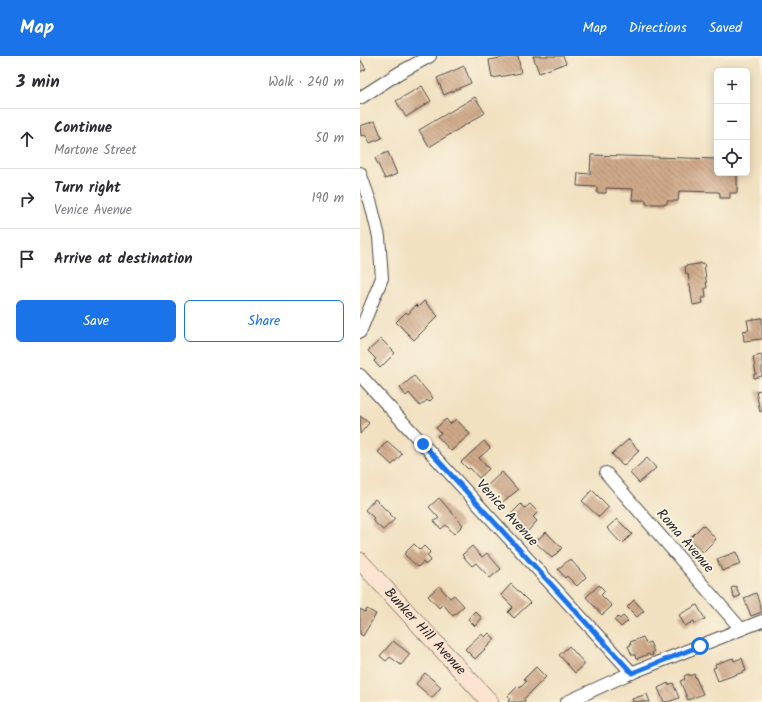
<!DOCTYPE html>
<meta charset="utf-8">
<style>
body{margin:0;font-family:Kalam,sans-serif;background:#f2f2f3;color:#2b2b33}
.controls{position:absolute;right:12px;top:12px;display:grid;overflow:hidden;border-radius:6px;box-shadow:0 2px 10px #0003}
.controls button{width:36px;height:36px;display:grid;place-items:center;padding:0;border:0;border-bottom:1px solid #e1e1e2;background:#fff;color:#2b2b33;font:20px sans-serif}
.stop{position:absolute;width:12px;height:12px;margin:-9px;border:3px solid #1a73e8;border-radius:50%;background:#fff}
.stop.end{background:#1a73e8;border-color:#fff;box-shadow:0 1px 4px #0008}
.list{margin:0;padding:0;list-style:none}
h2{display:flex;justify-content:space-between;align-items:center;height:52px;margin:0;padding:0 16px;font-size:17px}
h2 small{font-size:13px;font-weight:400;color:#7c7c81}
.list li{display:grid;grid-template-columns:26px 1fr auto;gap:12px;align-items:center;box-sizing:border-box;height:60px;padding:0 16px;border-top:1px solid #e1e1e2}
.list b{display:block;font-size:15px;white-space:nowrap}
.list p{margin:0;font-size:13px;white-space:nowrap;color:#7c7c81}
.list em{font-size:13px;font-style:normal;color:#7c7c81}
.actions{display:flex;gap:8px;padding:12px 16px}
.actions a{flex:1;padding:9px 0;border:1px solid #1a73e8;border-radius:6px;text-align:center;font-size:14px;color:#1a73e8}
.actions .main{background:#1a73e8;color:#fff}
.icon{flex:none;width:22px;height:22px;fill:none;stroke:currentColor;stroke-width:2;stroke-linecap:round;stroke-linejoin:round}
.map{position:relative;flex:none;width:402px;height:646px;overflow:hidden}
header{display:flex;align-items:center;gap:24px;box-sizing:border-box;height:56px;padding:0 20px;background:#1a73e8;color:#fff}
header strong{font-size:19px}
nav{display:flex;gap:22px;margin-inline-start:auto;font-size:14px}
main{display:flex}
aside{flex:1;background:#fff}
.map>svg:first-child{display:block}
.building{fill:url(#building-back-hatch)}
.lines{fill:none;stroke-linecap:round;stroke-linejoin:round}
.street-casing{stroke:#494642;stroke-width:14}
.secondary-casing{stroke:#494642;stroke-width:18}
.street{stroke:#fff;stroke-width:12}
.secondary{stroke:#fde4d1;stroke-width:17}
.route{stroke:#1a73e8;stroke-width:5}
.labels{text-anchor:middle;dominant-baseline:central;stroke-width:3.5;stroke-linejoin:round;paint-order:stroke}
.street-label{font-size:14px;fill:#2b2b2b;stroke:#fcf5e5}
</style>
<header>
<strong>Map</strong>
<nav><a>Map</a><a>Directions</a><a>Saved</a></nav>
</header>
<main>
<aside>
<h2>3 min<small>Walk · 240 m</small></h2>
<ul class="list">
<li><svg class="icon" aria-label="ahead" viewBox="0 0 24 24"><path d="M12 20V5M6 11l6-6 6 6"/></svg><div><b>Continue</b><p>Martone Street</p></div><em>50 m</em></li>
<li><svg class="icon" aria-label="right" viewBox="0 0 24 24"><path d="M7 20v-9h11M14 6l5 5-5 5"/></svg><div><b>Turn right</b><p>Venice Avenue</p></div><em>190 m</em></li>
<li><svg class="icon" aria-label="arrive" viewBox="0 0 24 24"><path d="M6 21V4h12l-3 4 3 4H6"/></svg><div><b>Arrive at destination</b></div></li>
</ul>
<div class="actions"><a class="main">Save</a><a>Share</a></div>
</aside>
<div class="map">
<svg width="402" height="646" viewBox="0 0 402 646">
<defs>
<pattern id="building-back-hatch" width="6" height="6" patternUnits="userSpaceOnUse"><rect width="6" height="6" fill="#cfa98a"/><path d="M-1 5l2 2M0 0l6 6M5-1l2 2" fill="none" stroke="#a88a71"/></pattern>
</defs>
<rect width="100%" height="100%" fill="#fcf5e5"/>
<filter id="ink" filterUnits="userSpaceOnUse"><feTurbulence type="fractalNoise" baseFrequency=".025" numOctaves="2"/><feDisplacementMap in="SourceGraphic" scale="8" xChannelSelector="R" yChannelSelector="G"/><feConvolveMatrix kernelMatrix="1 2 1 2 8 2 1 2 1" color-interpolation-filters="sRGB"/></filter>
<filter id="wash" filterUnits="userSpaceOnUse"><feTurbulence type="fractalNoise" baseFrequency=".012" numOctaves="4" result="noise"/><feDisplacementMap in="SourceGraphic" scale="16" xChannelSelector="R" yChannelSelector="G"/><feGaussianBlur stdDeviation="0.9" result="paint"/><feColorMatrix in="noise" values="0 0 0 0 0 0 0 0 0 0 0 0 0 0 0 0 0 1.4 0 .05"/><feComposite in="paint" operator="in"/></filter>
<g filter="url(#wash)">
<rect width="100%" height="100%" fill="#f1e1c1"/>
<g id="blocks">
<!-- building -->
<g class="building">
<path d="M152,0H158L161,17L132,22L129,4Z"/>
<path d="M173,0H203L206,7L179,17Z"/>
<path d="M0,3L6,13L0,16Z"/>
<path d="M104,10L111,27L84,39L77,22Z"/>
<path d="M62,30L71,45L46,61L36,45Z"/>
<path d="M115,41L125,57L69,91L59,74Z"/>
<path d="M15,65L22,82L10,87L7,81L4,79L1,80L0,70Z"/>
<path d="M28,96L37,118L25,123L15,102Z"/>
<path d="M231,99L357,103V117H377V137H370V142H360V138L359,136L319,135L318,145H307V148H286V144H272L273,133L246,132V137H237V131L217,130L218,117L230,118Z"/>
<path d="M344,207L347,232H345L346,242H342L343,247L333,249L328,218H326L325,210Z"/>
<path d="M64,245L78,260L54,284L36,266L46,256L48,258L56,249L58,251Z"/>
<path d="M402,262V283L384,285L383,275L389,274L387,264Z"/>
<path d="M21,283L35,297L20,312L14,305L16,303L8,295Z"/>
<path d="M402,299V320L394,322V318H396L393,301Z"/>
<path d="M54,320L73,342L69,346L67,344L60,350L49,337L46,340L40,332Z"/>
<path d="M402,334V355L400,356L396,335Z"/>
<path d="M0,360L9,367L0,378Z"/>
<path d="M86,363L90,368L96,363L110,378L91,395L77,380L81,377L76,372Z"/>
<path d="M269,383L279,395L263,410L252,398Z"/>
<path d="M27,385L42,398L32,409L18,396Z"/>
<path d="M124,385L130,392L119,402L129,413L119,422L110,412L108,413L101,406Z"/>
<path d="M287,402L296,412L279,427L270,417Z"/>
<path d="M142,416L158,434L141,447L126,431Z"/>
<path d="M232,434L249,451L239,461L222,445Z"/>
<path d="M79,442L103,469L94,478L86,469L81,473L74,465L79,462L69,451Z"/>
<path d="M15,443L35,463L23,474L12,464L14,462L5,454Z"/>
<path d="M161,448L165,452L170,448L178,456L173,461L177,465L167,476L150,459Z"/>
<path d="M257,463L272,478L262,488L247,472Z"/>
<path d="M343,469L356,483L343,496L329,483Z"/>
<path d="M186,476L202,492L192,502L175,486Z"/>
<path d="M54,488L60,494L64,490L70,496L67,500L71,504L65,509L63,506L58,511L44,498Z"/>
<path d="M112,490L122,501L127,497L141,513L130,522L116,507L112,510L102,499Z"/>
<path d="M376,496L381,508L362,515L357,503Z"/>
<path d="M210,503L226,521L217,530L207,520L205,522L198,513Z"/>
<path d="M151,528L170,547L154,562L148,556L153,551L141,539Z"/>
<path d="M239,529L245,535L241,539L252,550L242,559L226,541Z"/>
<path d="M79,530L90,542L94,539L104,550L93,560L83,548L79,552L68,540Z"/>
<path d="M376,530L380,540L374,542L371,532Z"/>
<path d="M396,537L402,556L391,560L384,542Z"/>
<path d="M274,544L284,555L277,561L267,551Z"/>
<path d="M337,549L345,563L335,568L334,565L325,570L319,559Z"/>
<path d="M0,553L5,556L7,553L16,558L3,580L0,578Z"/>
<path d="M115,555L122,562L115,570L108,563Z"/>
<path d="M263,560L268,565L261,571L254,564L258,561L260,563Z"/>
<path d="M129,577L135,583L115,603L105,593L121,578L125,581Z"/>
<path d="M283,581L286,588L290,586L294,596L292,597L293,599L290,600L289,598L276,603L275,599H272L268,590L271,589L270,586Z"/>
<path d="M33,585L50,598L41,609L30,601L26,605L20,600Z"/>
<path d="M209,590L225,608L215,617L199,599Z"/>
<path d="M373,602L374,605L382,602L386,615L358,625L353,612L356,611L355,608Z"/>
<path d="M176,611L186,621L164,643L165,645L164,646H148L151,643L148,640L158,630L160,632L166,626L164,623Z"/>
<path d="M65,617L81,631L72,642L56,628Z"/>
<path d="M329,618L330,620L334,618L343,638L328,644L320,625L325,623L324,620Z"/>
<path d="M308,627V629L313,627L319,642L308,646H304L298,632Z"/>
<path d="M287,638L290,646H273L272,643Z"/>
</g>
</g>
</g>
<g filter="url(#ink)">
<use href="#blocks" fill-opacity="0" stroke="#494642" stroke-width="1"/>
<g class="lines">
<!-- street casing -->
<g class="street-casing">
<g id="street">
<path d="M0,42L39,17L70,0"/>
<path d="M0,117L11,148L19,181L22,222L0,276"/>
<path d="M0,319L272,617"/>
<path d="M246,417L381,573"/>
<path d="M207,646L266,619L402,565"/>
</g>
</g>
<!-- secondary casing -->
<g class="secondary-casing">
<g id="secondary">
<path id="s1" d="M0,505L130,646"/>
</g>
</g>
<!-- street -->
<use href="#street" class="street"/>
<!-- secondary -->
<use href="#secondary" class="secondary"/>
</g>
</g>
<g class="lines" filter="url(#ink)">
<!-- route -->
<path class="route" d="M63,388L272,617L340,590"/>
</g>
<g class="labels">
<!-- street labels -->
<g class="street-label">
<text transform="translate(147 457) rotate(48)">Venice Avenue</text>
<text transform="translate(325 485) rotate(49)">Roma Avenue</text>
<text stroke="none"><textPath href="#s1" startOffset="96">Bunker Hill Avenue</textPath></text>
</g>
</g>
</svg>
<div class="controls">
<button>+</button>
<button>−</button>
<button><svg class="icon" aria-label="locate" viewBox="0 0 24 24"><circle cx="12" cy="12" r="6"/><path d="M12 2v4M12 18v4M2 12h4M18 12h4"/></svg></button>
</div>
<div class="stop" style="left:340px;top:590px"></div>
<div class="stop end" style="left:63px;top:388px"></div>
</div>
</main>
